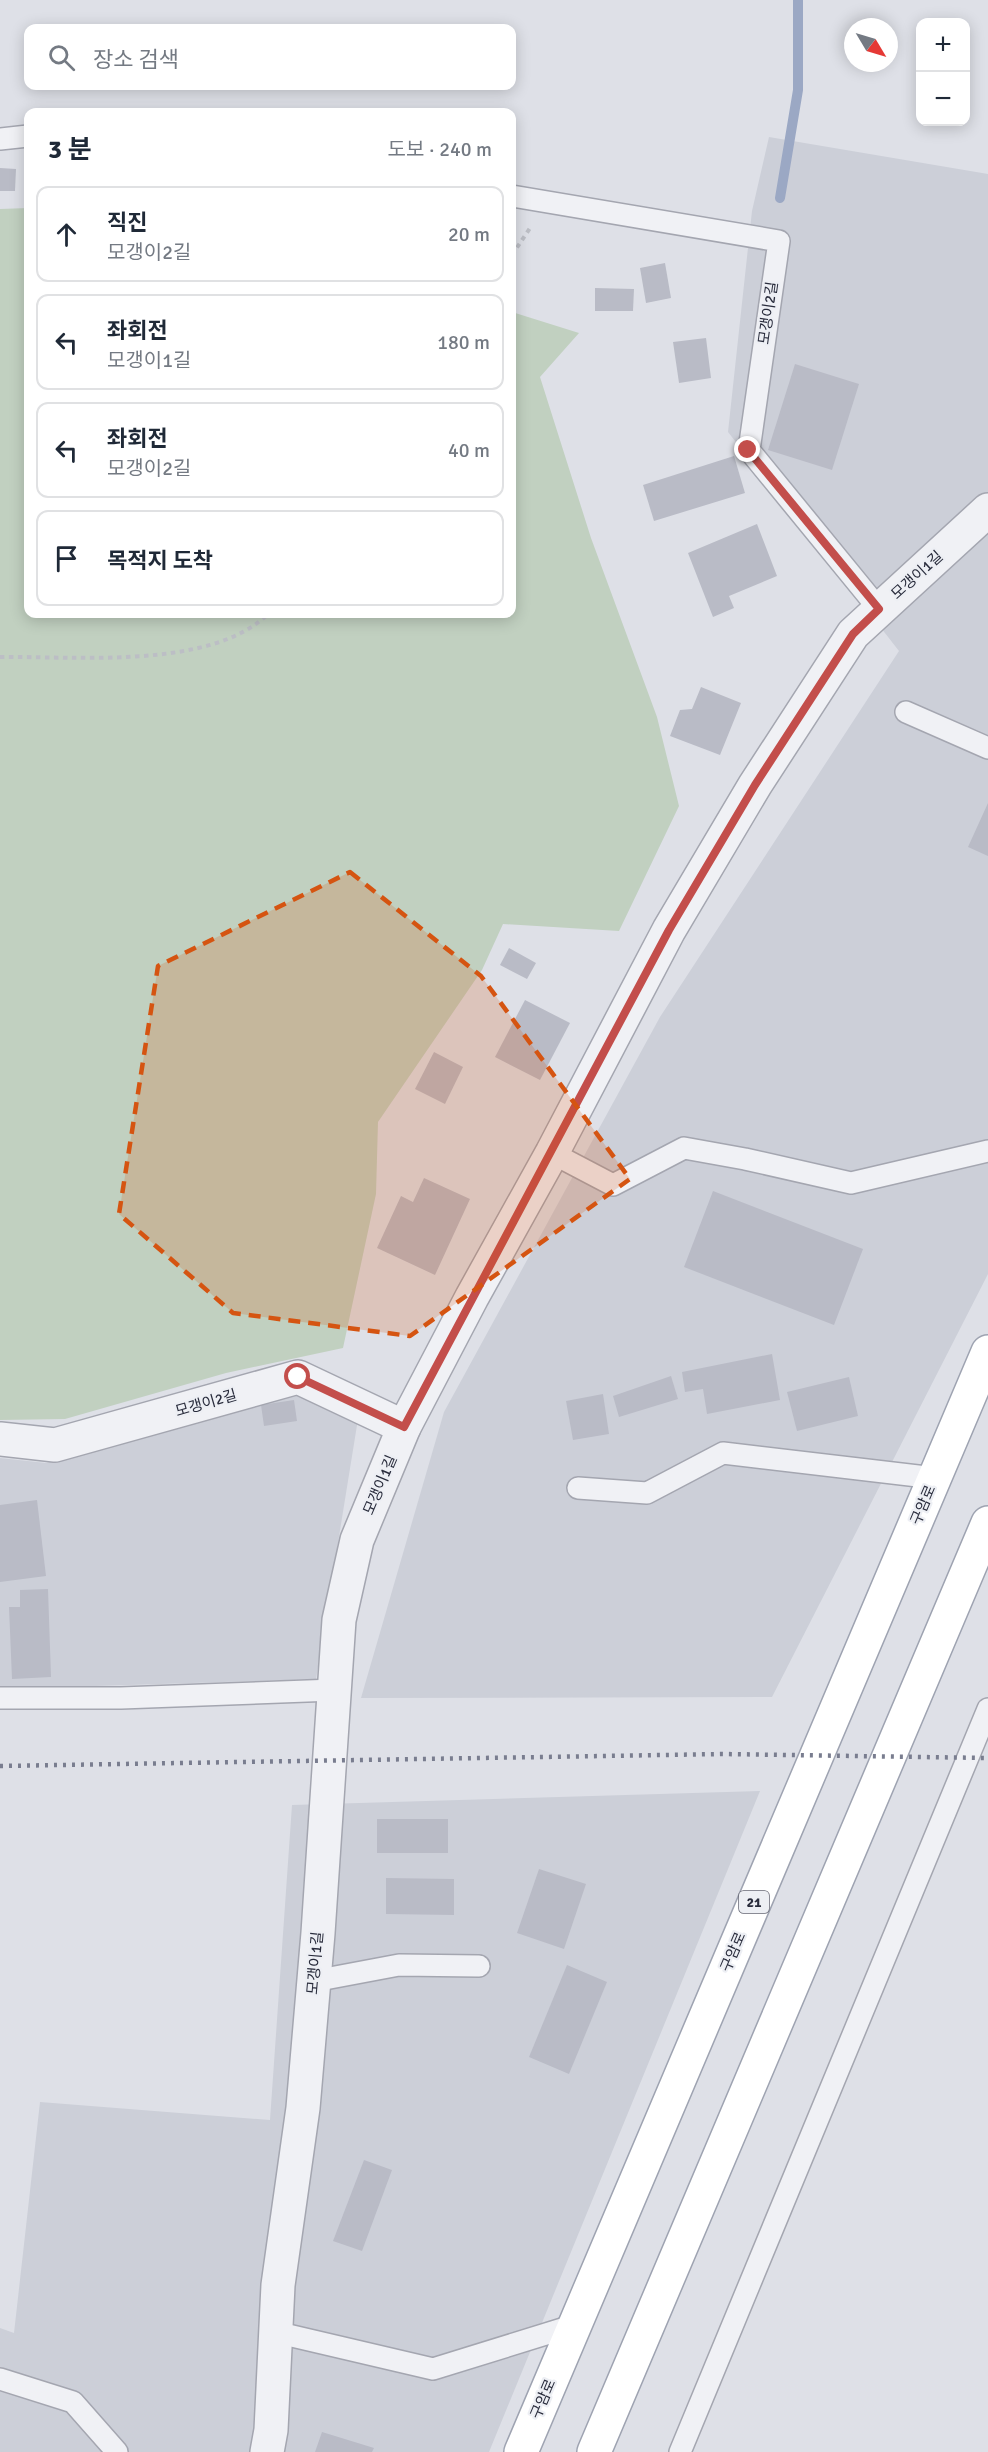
<!DOCTYPE html>
<html lang="ko">
<meta charset="utf-8">
<style>
body{margin:0;font-family:Signika,"Noto Sans KR",sans-serif;background:#f2f2f3;color:#1f2937}
.controls{position:absolute;right:18px;top:18px;display:grid;overflow:hidden;border-radius:12px;box-shadow:0 3px 15px #0003}
.controls button{width:54px;height:54px;display:grid;place-items:center;padding:0;border:0;border-bottom:2px solid #e0e1e3;background:#fff;color:#1f2937;font:30px sans-serif}
.compass{position:absolute;left:844px;top:18px;width:54px;height:54px;border-radius:50%;background:#fff;box-shadow:0 3px 15px #0003;rotate:128deg}
.stop{position:absolute;width:18px;height:18px;margin:-14px;border:4px solid #c34e4b;border-radius:50%;background:#fff}
.stop.end{background:#c34e4b;border-color:#fff;box-shadow:0 2px 6px #0008}
.list{margin:0;padding:0;list-style:none}
h2{display:flex;justify-content:space-between;align-items:center;height:78px;margin:0;padding:0 24px;font-size:26px}
h2 small{font-size:20px;font-weight:400;color:#747a83}
.list li{display:grid;grid-template-columns:39px 1fr auto;gap:18px;align-items:center;box-sizing:border-box;height:96px;margin:0 12px 12px;padding:0 12px;border:2px solid #e0e1e3;border-radius:12px}
.list b{display:block;font-size:22px;white-space:nowrap}
.list p{margin:0;font-size:20px;white-space:nowrap;color:#747a83}
.list em{font-size:20px;font-style:normal;color:#747a83}
.icon{flex:none;width:33px;height:33px;fill:none;stroke:currentColor;stroke-width:2;stroke-linecap:round;stroke-linejoin:round}
.map{position:relative;flex:none;width:988px;height:2452px;overflow:hidden}
.search{position:absolute;background:#fff;box-shadow:0 3px 15px #0003;left:24px;top:24px;width:492px;height:66px;display:flex;align-items:center;gap:15px;box-sizing:border-box;padding:0 21px;border-radius:12px;color:#747a83;font-size:22px}
.panel{position:absolute;background:#fff;box-shadow:0 3px 15px #0003;left:24px;top:108px;width:492px;height:510px;border-radius:12px}
.map>svg:first-child{display:block}
.built{fill:#cccfd8}
.green{fill:#c1d0c0}
.lines{fill:none;stroke-linecap:round;stroke-linejoin:round}
.stream{stroke:#9ba8c4;stroke-width:10}
.building{fill:#b9bbc6}
.lane-casing{stroke:#a4a6b0;stroke-width:24}
.street-casing{stroke:#a4a6b0;stroke-width:36}
.primary-casing{stroke:#9ea3b1;stroke-width:36}
.path{stroke:#bcbec5;stroke-width:4;stroke-dasharray:4.5 4.5;stroke-linecap:butt}
.lane{stroke:#f0f1f5;stroke-width:21}
.street{stroke:#f0f1f5;stroke-width:33}
.primary{stroke:#fff;stroke-width:33}
.rail{stroke:#797d8f;stroke-width:4.5;stroke-dasharray:3 6;stroke-linecap:butt}
.route{stroke:#c34e4b;stroke-width:8}
.marked{fill:#d55411;fill-opacity:0.2;stroke:#d55411;stroke-width:4.5;stroke-dasharray:12 8;stroke-linejoin:round}
.labels{text-anchor:middle;dominant-baseline:central;stroke-width:4.5;stroke-linejoin:round;paint-order:stroke}
.shield{fill:#edeff4;stroke:#646673;stroke-width:1.5}
.shield-label{font-size:14px;font-weight:bold;fill:#292c3c}
.street-label{font-size:15px;fill:#292c3c;stroke:#edeff4}
</style>
<div class="map">
<svg width="988" height="2452" viewBox="0 0 988 2452">
<rect width="100%" height="100%" fill="#dee0e7"/>
<!-- built -->
<g class="built">
<path d="M769,137L988,174V1274L772,1697L361,1698L444,1412L660,1017L899,651L728,432L752,211Z"/>
<path d="M303,1393L358,1419L316,1679L0,1689V1458L46,1463Z"/>
<path d="M760,1791L489,2452H0V2328L14,2333L40,2102L270,2120L292,1805Z"/>
</g>
<!-- green -->
<path class="green" d="M28,208V614H512V312L579,333L540,377L591,538L657,717L679,806L619,931L503,924L482,970L378,1122L376,1194L343,1348L226,1373L65,1419L0,1420V209Z"/>
<g class="lines">
<!-- stream -->
<path class="stream" d="M780,198L798,90V0"/>
</g>
<!-- building -->
<g class="building">
<path d="M0,168L16,169L15,191H0Z"/>
<path d="M665,263L671,298L646,303L640,268Z"/>
<path d="M595,288L634,289L633,311H595Z"/>
<path d="M706,338L711,378L679,383L673,342Z"/>
<path d="M795,364L859,384L832,470L768,450Z"/>
<path d="M734,456L745,493L654,521L643,485Z"/>
<path d="M757,524L777,576L729,596L734,608L713,617L688,553Z"/>
<path d="M701,687L741,703L720,755L670,736L680,710L692,709Z"/>
<path d="M988,803V856L968,847Z"/>
<path d="M509,948L536,963L527,979L500,965Z"/>
<path d="M525,1000L570,1023L540,1080L495,1057Z"/>
<path d="M434,1052L463,1067L445,1104L415,1089Z"/>
<path d="M424,1178L470,1199L435,1275L377,1248L401,1196L413,1202Z"/>
<path d="M713,1191L863,1249L834,1325L684,1267Z"/>
<path d="M772,1354L780,1400L707,1414L703,1389L685,1392L682,1372Z"/>
<path d="M671,1376L678,1399L619,1417L613,1396Z"/>
<path d="M849,1377L858,1416L797,1431L787,1392Z"/>
<path d="M603,1394L609,1434L573,1440L566,1401Z"/>
<path d="M294,1400L297,1421L264,1426L261,1405Z"/>
<path d="M37,1500L46,1576L0,1582V1505Z"/>
<path d="M48,1589L51,1677L12,1679L9,1607H20V1590Z"/>
<rect x="377" y="1819" width="71" height="34"/>
<path d="M539,1869L586,1884L564,1949L517,1933Z"/>
<path d="M386,1878L454,1879V1915L386,1914Z"/>
<path d="M567,1965L607,1982L569,2074L529,2057Z"/>
<path d="M364,2160L392,2170L362,2251L333,2241Z"/>
<path d="M322,2432L374,2448L372,2452H315Z"/>
</g>
<g class="lines">
<!-- lane casing -->
<g class="lane-casing">
<g id="lane">
<path d="M0,139L28,136"/>
<path d="M512,196L779,241L749,450L879,609"/>
<path d="M906,712L988,748"/>
<path d="M552,1153L613,1185L684,1148L745,1159L851,1183L988,1151"/>
<path d="M578,1488L647,1493L723,1453L935,1478"/>
<path d="M0,1698H121L334,1690"/>
<path d="M314,1981L399,1965L479,1966"/>
<path d="M275,2332L433,2369L575,2325"/>
<path d="M0,2379L73,2402L117,2452"/>
<path d="M680,2452L988,1709"/>
</g>
</g>
<!-- street casing -->
<g class="street-casing">
<g id="street">
<path d="M0,1439L55,1445L298,1377L404,1427"/>
<path d="M267,2452L271,2430L278,2285L303,2108L318,1933L339,1620L357,1540L404,1427L472,1297L552,1153L669,930L755,785L853,634L988,510"/>
</g>
</g>
<!-- primary casing -->
<g class="primary-casing">
<g id="primary">
<path d="M521,2452L988,1352"/>
<path d="M594,2452L988,1523"/>
</g>
</g>
<!-- path -->
<g class="path">
<path d="M512,255L530,228"/>
<path d="M0,657C77,656 210,670 268,614"/>
</g>
<!-- lane -->
<use href="#lane" class="lane"/>
<!-- street -->
<use href="#street" class="street"/>
<!-- primary -->
<use href="#primary" class="primary"/>
<!-- rail -->
<path class="rail" d="M0,1766L722,1754L988,1758"/>
</g>
<g class="lines">
<!-- route -->
<path class="route" d="M298,1377L404,1427L669,930L755,785L853,634L879,609L748,450"/>
</g>
<!-- marked area -->
<path class="marked" d="M350,872L481,976L630,1179L410,1336L233,1313L119,1214L158,966Z"/>
<g class="labels">
<!-- shield labels -->
<rect class="shield" x="739" y="1891" width="30" height="22" rx="4.5"/>
<g class="shield-label">
<text x="754" y="1902">21</text>
</g>
<!-- street labels -->
<g class="street-label">
<text transform="translate(768 313) rotate(-82)">모갱이2길</text>
<text transform="translate(917 575) rotate(-42)">모갱이1길</text>
<text transform="translate(206 1403) rotate(-16)">모갱이2길</text>
<text transform="translate(380 1485) rotate(-67)">모갱이1길</text>
<text transform="translate(923 1505) rotate(-67)">구암로</text>
<text transform="translate(733 1952) rotate(-67)">구암로</text>
<text transform="translate(315 1963) rotate(-85)">모갱이1길</text>
<text transform="translate(543 2399) rotate(-67)">구암로</text>
</g>
</g>
</svg>
<div class="controls">
<button>+</button>
<button>−</button>
</div>
<svg class="compass" viewBox="-18 -18 36 36"><path d="M0-13l5 13h-10z" fill="#e53935"/><path d="M0 13l5-13h-10z" fill="#747a83"/></svg>
<div class="stop" style="left:298px;top:1377px"></div>
<div class="stop end" style="left:748px;top:450px"></div>
<div class="search"><svg class="icon" aria-label="search" viewBox="0 0 24 24"><circle cx="10" cy="10" r="6"/><path d="M15 15l6 6"/></svg>장소 검색</div>
<section class="panel">
<h2>3 분<small>도보 · 240 m</small></h2>
<ul class="list">
<li><svg class="icon" aria-label="ahead" viewBox="0 0 24 24"><path d="M12 20V5M6 11l6-6 6 6"/></svg><div><b>직진</b><p>모갱이2길</p></div><em>20 m</em></li>
<li><svg class="icon" aria-label="left" viewBox="0 0 24 24"><path d="M17 20v-9H6M10 6l-5 5 5 5"/></svg><div><b>좌회전</b><p>모갱이1길</p></div><em>180 m</em></li>
<li><svg class="icon" aria-label="left" viewBox="0 0 24 24"><path d="M17 20v-9H6M10 6l-5 5 5 5"/></svg><div><b>좌회전</b><p>모갱이2길</p></div><em>40 m</em></li>
<li><svg class="icon" aria-label="arrive" viewBox="0 0 24 24"><path d="M6 21V4h12l-3 4 3 4H6"/></svg><div><b>목적지 도착</b></div></li>
</ul>
</section>
</div>
